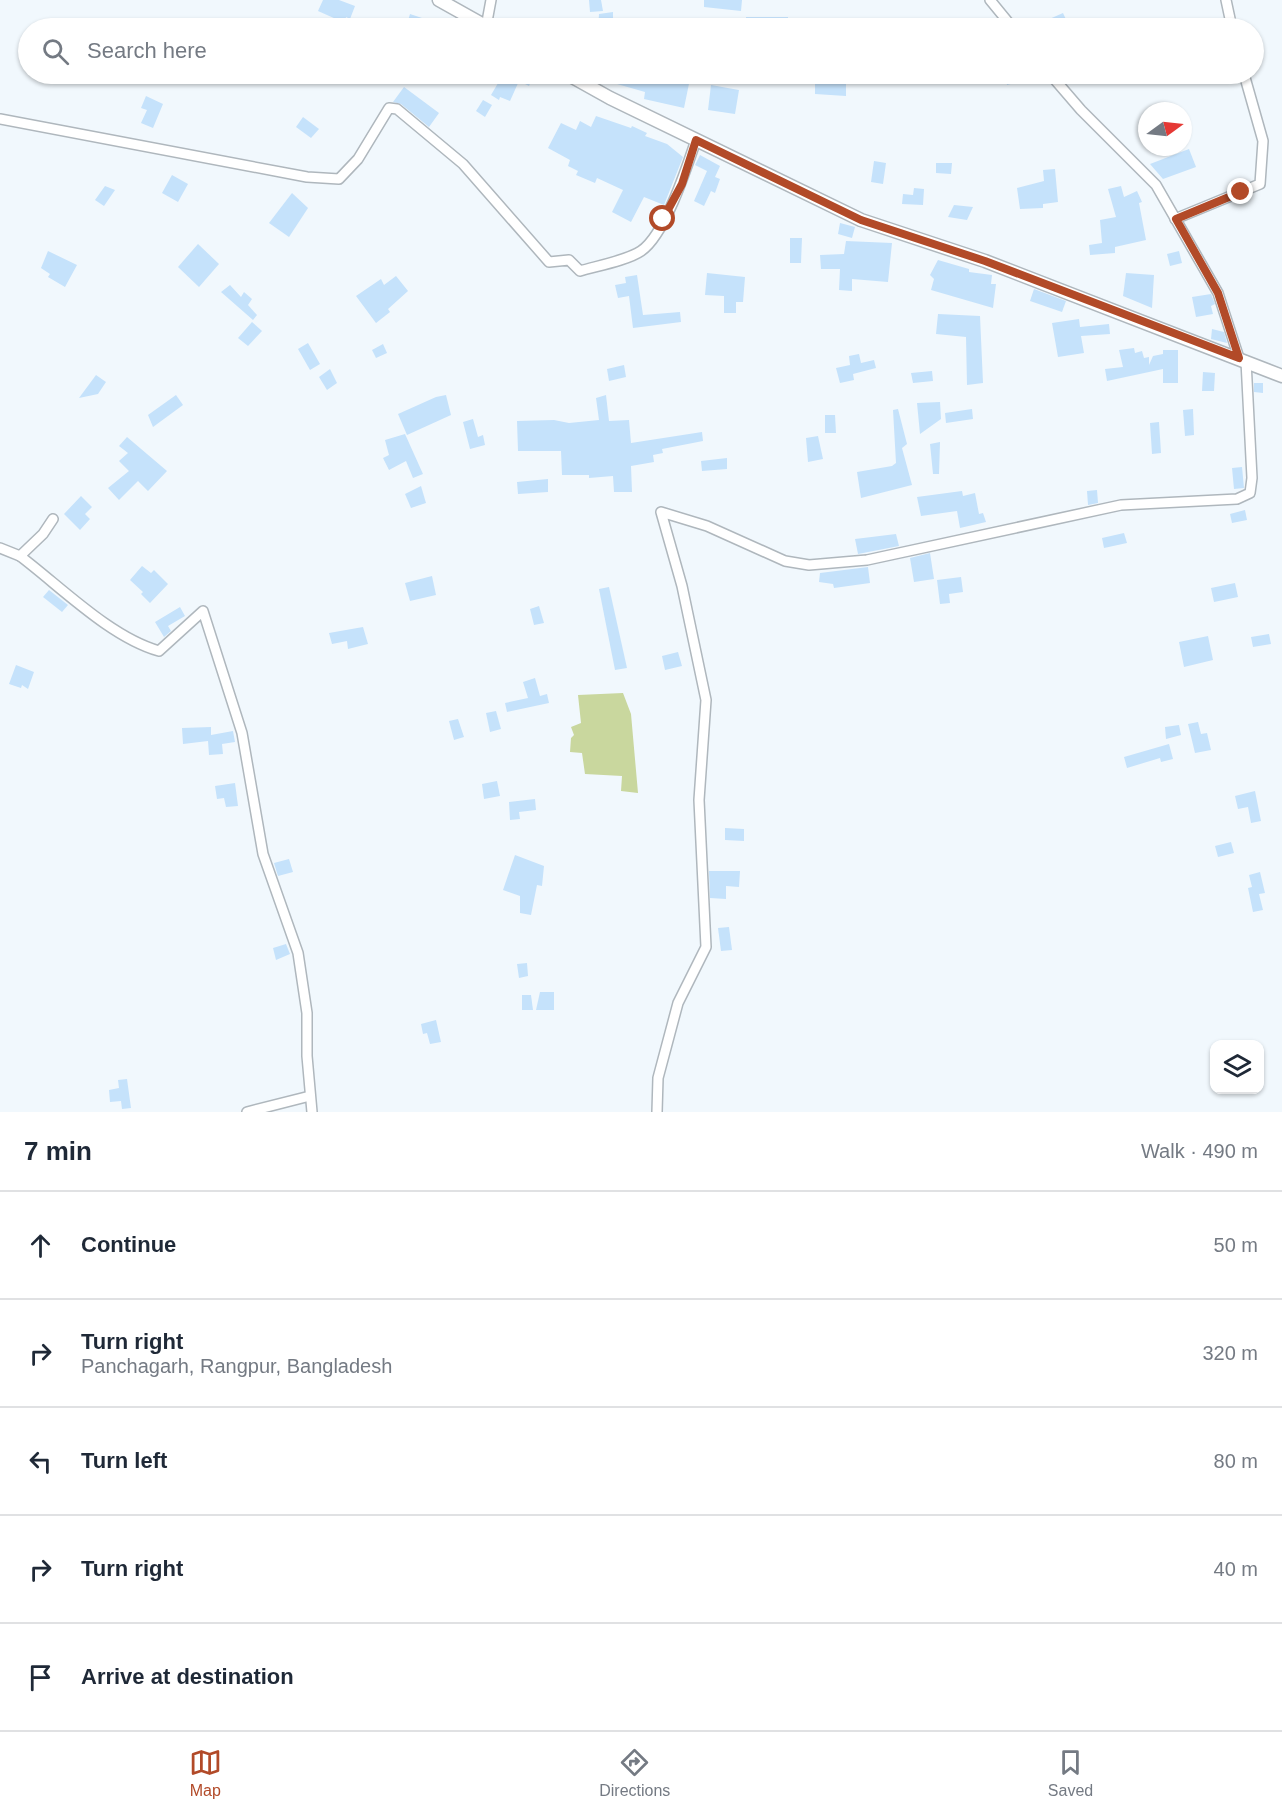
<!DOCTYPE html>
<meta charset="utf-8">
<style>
body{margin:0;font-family:Helvetica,sans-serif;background:#f2f2f3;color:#1f2937}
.controls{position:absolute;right:18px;bottom:18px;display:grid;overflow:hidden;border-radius:12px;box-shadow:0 2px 4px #0004}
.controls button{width:54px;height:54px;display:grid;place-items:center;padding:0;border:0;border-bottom:2px solid #e0e1e3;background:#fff;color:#1f2937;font:30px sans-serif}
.compass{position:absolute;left:1138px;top:102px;width:54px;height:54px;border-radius:50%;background:#fff;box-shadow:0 2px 4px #0004;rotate:75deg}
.stop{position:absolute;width:18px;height:18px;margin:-14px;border:4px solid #b24a28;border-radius:50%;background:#fff}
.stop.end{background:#b24a28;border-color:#fff;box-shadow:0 2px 6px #0008}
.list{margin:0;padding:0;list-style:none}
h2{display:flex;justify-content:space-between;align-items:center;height:78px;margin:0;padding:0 24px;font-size:26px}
h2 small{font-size:20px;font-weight:400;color:#747a83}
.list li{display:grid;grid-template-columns:39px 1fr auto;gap:18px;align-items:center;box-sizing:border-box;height:108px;padding:0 24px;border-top:2px solid #e0e1e3}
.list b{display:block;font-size:22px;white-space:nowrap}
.list p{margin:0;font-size:20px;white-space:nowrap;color:#747a83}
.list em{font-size:20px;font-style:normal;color:#747a83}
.icon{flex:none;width:33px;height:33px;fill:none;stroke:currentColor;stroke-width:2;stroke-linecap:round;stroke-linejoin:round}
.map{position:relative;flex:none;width:1282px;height:1112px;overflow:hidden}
.search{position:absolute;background:#fff;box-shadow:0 2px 4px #0004;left:18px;right:18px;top:18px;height:66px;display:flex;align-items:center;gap:15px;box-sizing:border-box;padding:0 21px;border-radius:33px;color:#747a83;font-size:22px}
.sheet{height:618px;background:#fff}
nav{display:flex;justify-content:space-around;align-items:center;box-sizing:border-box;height:84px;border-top:2px solid #e0e1e3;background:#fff;font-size:16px;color:#747a83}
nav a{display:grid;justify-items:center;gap:3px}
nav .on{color:#b24a28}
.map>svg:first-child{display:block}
.green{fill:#c9d79e}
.building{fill:#c5e2fb}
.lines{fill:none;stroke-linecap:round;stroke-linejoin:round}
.minor-casing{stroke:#afb7bd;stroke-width:12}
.tertiary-casing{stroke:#afb7bd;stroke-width:15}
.minor{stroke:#fff;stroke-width:9}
.tertiary{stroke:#fff;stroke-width:12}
.route{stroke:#b24a28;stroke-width:8}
</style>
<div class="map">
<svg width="1282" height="1112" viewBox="0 0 1282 1112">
<rect width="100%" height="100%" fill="#f1f8fd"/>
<!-- green -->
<path class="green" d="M623,693L631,714L638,793L621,791L622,776L585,774L582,753L570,752L571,738L574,735L571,727L581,723L578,695Z"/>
<!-- building -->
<g class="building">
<path d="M323,0H339L355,6L350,19L346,17L345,23L318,11Z"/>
<path d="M589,0H601L603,11L590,12Z"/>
<path d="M704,0H742L741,11L704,7Z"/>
<path d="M613,12V28H598L599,14Z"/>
<path d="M1063,13L1070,28H1029Z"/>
<path d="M410,14L425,19L421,28L407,24Z"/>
<rect x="746" y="17" width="42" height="11"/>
<path d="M500,74H534L529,86L519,81L510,101L500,97L499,100L491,95L501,78L507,81L509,77Z"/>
<path d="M613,74H691L684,108L644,99L645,92L610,82Z"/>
<path d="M1005,74H1015L1018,82L1007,85Z"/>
<path d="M1137,74H1166V77L1140,84Z"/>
<path d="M815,83L846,84V96L815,94Z"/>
<path d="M711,85L739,90L735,114L708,110Z"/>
<path d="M404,87L439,113L429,127L401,104L393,102Z"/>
<path d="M146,96L163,104L153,128L141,123L147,110L141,108Z"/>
<path d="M483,100L492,105L485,117L476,111Z"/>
<path d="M596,116L631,128L632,126L647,133L645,136L667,144L683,157L664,205L644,197L631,222L612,212L623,190L597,178L595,183L576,175L578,171L568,166L570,160L548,148L561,123L576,130L580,121L591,127Z"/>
<path d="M303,117L319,129L311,138L296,127Z"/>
<path d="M1189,149L1196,167L1163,179L1150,164Z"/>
<path d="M700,155L720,166L715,177L720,179L715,193L711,191L704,206L694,201L707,171L695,165Z"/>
<path d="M874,161L886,163L883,184L871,182Z"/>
<path d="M936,163H952L951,174L936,173Z"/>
<path d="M1055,169L1058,202L1043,204V208L1020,209L1017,188L1044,181L1043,170Z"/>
<path d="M172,175L188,184L178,202L162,193Z"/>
<path d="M105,186L115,190L104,206L95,200Z"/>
<path d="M1121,186L1124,197L1137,191L1142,202L1139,203L1146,240L1115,247V253L1090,255L1089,245L1102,243L1100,220L1116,217L1108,189Z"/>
<path d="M914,188L924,189L923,205L902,204L903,194L913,195Z"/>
<path d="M292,193L308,208L289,237L269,223Z"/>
<path d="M954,205L973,207L967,220L948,217Z"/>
<path d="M840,223L855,227L852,238L838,234Z"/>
<path d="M790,238H802L801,263H790Z"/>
<path d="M846,241L892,243L888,282L852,279V291L839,290L840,269H821L820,255L844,254Z"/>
<path d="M198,244L219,264L199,287L178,267Z"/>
<path d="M48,251L77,265L65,287L48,277L50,274L41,268Z"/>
<path d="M1179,251L1182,263L1170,266L1167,254Z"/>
<path d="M938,260L969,269V272L992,275L991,284H996L993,308L931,290L934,279L930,275Z"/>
<path d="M707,273L745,277L743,302H736V313H724V296L705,295Z"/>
<path d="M1126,273L1154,275L1152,308L1123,296Z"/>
<path d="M637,275L643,315L680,312L681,322L633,328L629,296L618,298L615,285L626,283L625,277Z"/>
<path d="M396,276L408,291L388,309L390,312L376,323L356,296L381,279L384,285Z"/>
<path d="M230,285L241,297L244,292L252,299L248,305L257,315L253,320L221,292Z"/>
<path d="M1034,289L1066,301L1062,312L1030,301Z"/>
<path d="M1211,294L1215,304L1211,306L1213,314L1196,317L1192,297Z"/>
<path d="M938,314L980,316L983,383L967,385L966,337L936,334Z"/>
<path d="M1079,319L1080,327L1109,324L1110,334L1081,336L1084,353L1058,357L1052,323Z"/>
<path d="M252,322L262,331L248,346L238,338Z"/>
<path d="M1212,329L1224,332L1227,343L1211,339Z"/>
<path d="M308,343L320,364L310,370L298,349Z"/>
<path d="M383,344L387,353L376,358L372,350Z"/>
<path d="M1134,348L1135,353L1142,351L1144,358L1149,357V365L1153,356L1163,354V350H1178V383H1163V369L1107,381L1105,369L1123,367L1119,350Z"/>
<path d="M859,354L861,363L874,360L876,368L853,374L854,380L840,383L836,368L850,365L849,356Z"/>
<path d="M624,365L626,377L609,381L607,369Z"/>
<path d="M330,369L337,383L327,390L319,377Z"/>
<path d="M932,371L933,381L913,383L911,373Z"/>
<path d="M1203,372L1215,373L1214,391H1202Z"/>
<path d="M96,375L106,382L98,394L79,398Z"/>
<path d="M1254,383H1263V393L1254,392Z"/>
<path d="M176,395L183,405L153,427L148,415Z"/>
<path d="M446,395L451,415L407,435L398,414L436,397Z"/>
<path d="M606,395L609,421L629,420L631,443L702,432L703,441L662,449L663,453L653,455L654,462L631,466L632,492H614L613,476L589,478V475H562L561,451H518L517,421L554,420L569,423L599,420L596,398Z"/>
<path d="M940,402L941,419L920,434L917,403Z"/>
<path d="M898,409L907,444L902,448L912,485L861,498L857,472L892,466L896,463L893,410Z"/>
<path d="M972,409L973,419L946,423L945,413Z"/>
<path d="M1193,409L1194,435L1185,436L1183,410Z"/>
<path d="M825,415H835L836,433H825Z"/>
<path d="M473,419L478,437L483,435L485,445L470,449L463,422Z"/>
<path d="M1159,422L1161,453L1152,454L1150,423Z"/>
<path d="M405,434L423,474L413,478L406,461L389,470L383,458L389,455L385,440Z"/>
<path d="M818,436L823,459L808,462L806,438Z"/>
<path d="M127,437L167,471L148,491L138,481L119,500L108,488L129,471L119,461L128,453L119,446Z"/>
<path d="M940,442L939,474H933L930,444Z"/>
<path d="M727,458V469L702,471L701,461Z"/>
<path d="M1242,467L1244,488L1234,489L1232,468Z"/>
<path d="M548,479V492L518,494L517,482Z"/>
<path d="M421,486L426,503L411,508L405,494Z"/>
<path d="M1097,490L1098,503L1088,505L1087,491Z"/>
<path d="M962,491L963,496L975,493L979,514L983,513L986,522L960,528L957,511L921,516L917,497Z"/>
<path d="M81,496L92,507L85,514L90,519L80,530L64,514Z"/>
<path d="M1245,510L1247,520L1232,523L1230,514Z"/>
<path d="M1124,533L1127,543L1104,548L1102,538Z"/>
<path d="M896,534L899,546L858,554L855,539Z"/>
<path d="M930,553L934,579L914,582L910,558Z"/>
<path d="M142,566L151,573L154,570L168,584L150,603L141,594L143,592L130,580Z"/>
<path d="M868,567L870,583L834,588L833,584L819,582L820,573Z"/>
<path d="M432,576L436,595L410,601L405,583Z"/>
<path d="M961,577L963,592L949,594L950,603L940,604L937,580Z"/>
<path d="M1235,583L1238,597L1214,602L1211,588Z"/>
<path d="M609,587L627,668L615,670L599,589Z"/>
<path d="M49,590L68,605L62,612L43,597Z"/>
<path d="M539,606L544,623L534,625L530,609Z"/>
<path d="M180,607L185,616L168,626L171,631L164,637L155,622Z"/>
<path d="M363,627L368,644L348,649L347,641L332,644L329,633Z"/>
<path d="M1269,634L1271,644L1253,647L1251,637Z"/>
<path d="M1208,636L1213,660L1184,667L1179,642Z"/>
<path d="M678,652L682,666L665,670L662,656Z"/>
<path d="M16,665L34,672L28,689L22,685L21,688L9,684Z"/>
<path d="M535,678L540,696L547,694L549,703L507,712L505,703L528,698L523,682Z"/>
<path d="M496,711L501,729L490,732L486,713Z"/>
<path d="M458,719L464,737L454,740L449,721Z"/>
<path d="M1198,722L1201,734L1207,733L1211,750L1195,753L1188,724Z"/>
<path d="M1179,725L1181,735L1166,739L1165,727Z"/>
<path d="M211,727V735L233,731L235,742L222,744L223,754L209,755L208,741L183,744L182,728Z"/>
<path d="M1169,744L1173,759L1161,762L1160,758L1127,768L1124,757Z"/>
<path d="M497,781L500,796L484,799L482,784Z"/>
<path d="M235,783L238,806L226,807L224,798L217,799L215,786Z"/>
<path d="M1255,791L1261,821L1251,823L1248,807L1238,809L1235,796Z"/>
<path d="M535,799L536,810L519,812L520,819L510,820L509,802Z"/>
<path d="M725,828L744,829V841L725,840Z"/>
<path d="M1231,842L1234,853L1218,857L1215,846Z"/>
<path d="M515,855L544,866L542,886L537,885L531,915L520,913V896L503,890Z"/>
<path d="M289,859L293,872L278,876L274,863Z"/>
<path d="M709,871H740L739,887L726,886V899L710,898Z"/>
<path d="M1260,872L1265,893L1259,894L1263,910L1253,912L1248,888L1252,887L1249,875Z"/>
<path d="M729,927L732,950L721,951L718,928Z"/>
<path d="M286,944L290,954L276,960L273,948Z"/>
<path d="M527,963L528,976L519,978L517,964Z"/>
<path d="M540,992H554V1010H536Z"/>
<path d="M522,995H531L533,1010H522Z"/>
<path d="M436,1020L441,1042L430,1044L427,1033L423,1034L421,1024Z"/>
<path d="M127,1079L131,1108L122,1109L121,1101L110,1102L109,1090L119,1088L118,1080Z"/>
</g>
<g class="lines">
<!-- minor casing -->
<g class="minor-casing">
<g id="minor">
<path d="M990,0L1013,28"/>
<path d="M1226,0L1232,28"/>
<path d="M486,27L491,0"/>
<path d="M1050,74L1081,110L1156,185L1218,293L1239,358"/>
<path d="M0,119L307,177L339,179L358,159L389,108L397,109L463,164L549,262L569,260L580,271C597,266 628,260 641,251C665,235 687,167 696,140"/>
<path d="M1175,219L1260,184L1263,141L1244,74"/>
<path d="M53,519L43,534L20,556C61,587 110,637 159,651L203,611L242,733L263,854L298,953L307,1013V1056L312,1112"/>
<path d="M0,548L20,556"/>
<path d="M247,1112L310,1096"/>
<path d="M657,1112L658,1078L678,1003L706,947L699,800L706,700L682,586L661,512L707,526L785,561L809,565L867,560L1121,505L1237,499L1250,493L1252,478L1246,361"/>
</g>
</g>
<!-- tertiary casing -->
<g class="tertiary-casing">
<g id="tertiary">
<path d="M439,0L489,28"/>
<path d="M567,74L610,98L861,220L985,261L1282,376"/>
</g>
</g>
<!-- minor -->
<use href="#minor" class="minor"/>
<!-- tertiary -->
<use href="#tertiary" class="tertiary"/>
</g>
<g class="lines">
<!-- route -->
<path class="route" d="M663,219L682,184L696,140L861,220L985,261L1239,358L1218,293L1176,219L1241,192"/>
</g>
</svg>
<div class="controls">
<button><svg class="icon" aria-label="layers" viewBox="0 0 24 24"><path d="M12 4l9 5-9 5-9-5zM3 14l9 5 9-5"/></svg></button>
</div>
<svg class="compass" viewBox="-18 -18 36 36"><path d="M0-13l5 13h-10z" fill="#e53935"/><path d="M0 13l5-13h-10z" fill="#747a83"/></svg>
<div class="stop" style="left:663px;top:219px"></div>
<div class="stop end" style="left:1241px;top:192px"></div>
<div class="search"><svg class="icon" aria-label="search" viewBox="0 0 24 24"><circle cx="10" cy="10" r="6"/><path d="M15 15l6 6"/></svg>Search here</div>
</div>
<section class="sheet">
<h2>7 min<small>Walk · 490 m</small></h2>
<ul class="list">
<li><svg class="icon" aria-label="ahead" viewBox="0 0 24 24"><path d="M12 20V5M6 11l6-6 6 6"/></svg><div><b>Continue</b></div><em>50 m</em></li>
<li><svg class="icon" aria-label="right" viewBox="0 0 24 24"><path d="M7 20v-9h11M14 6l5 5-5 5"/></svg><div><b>Turn right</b><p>Panchagarh, Rangpur, Bangladesh</p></div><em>320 m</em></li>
<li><svg class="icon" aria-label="left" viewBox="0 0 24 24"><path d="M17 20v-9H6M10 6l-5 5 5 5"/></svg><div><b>Turn left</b></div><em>80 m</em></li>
<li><svg class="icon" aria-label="right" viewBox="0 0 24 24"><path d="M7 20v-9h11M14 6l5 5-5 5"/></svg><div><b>Turn right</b></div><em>40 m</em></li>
<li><svg class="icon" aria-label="arrive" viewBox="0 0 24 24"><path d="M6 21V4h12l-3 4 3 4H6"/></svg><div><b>Arrive at destination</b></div></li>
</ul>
</section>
<nav>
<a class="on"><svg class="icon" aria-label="map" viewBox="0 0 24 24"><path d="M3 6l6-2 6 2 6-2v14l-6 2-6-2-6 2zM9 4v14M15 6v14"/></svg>Map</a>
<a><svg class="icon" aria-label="directions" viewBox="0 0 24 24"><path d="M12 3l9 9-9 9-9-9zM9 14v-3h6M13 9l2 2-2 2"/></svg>Directions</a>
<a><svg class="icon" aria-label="saved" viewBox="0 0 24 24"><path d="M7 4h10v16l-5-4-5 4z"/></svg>Saved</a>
</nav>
